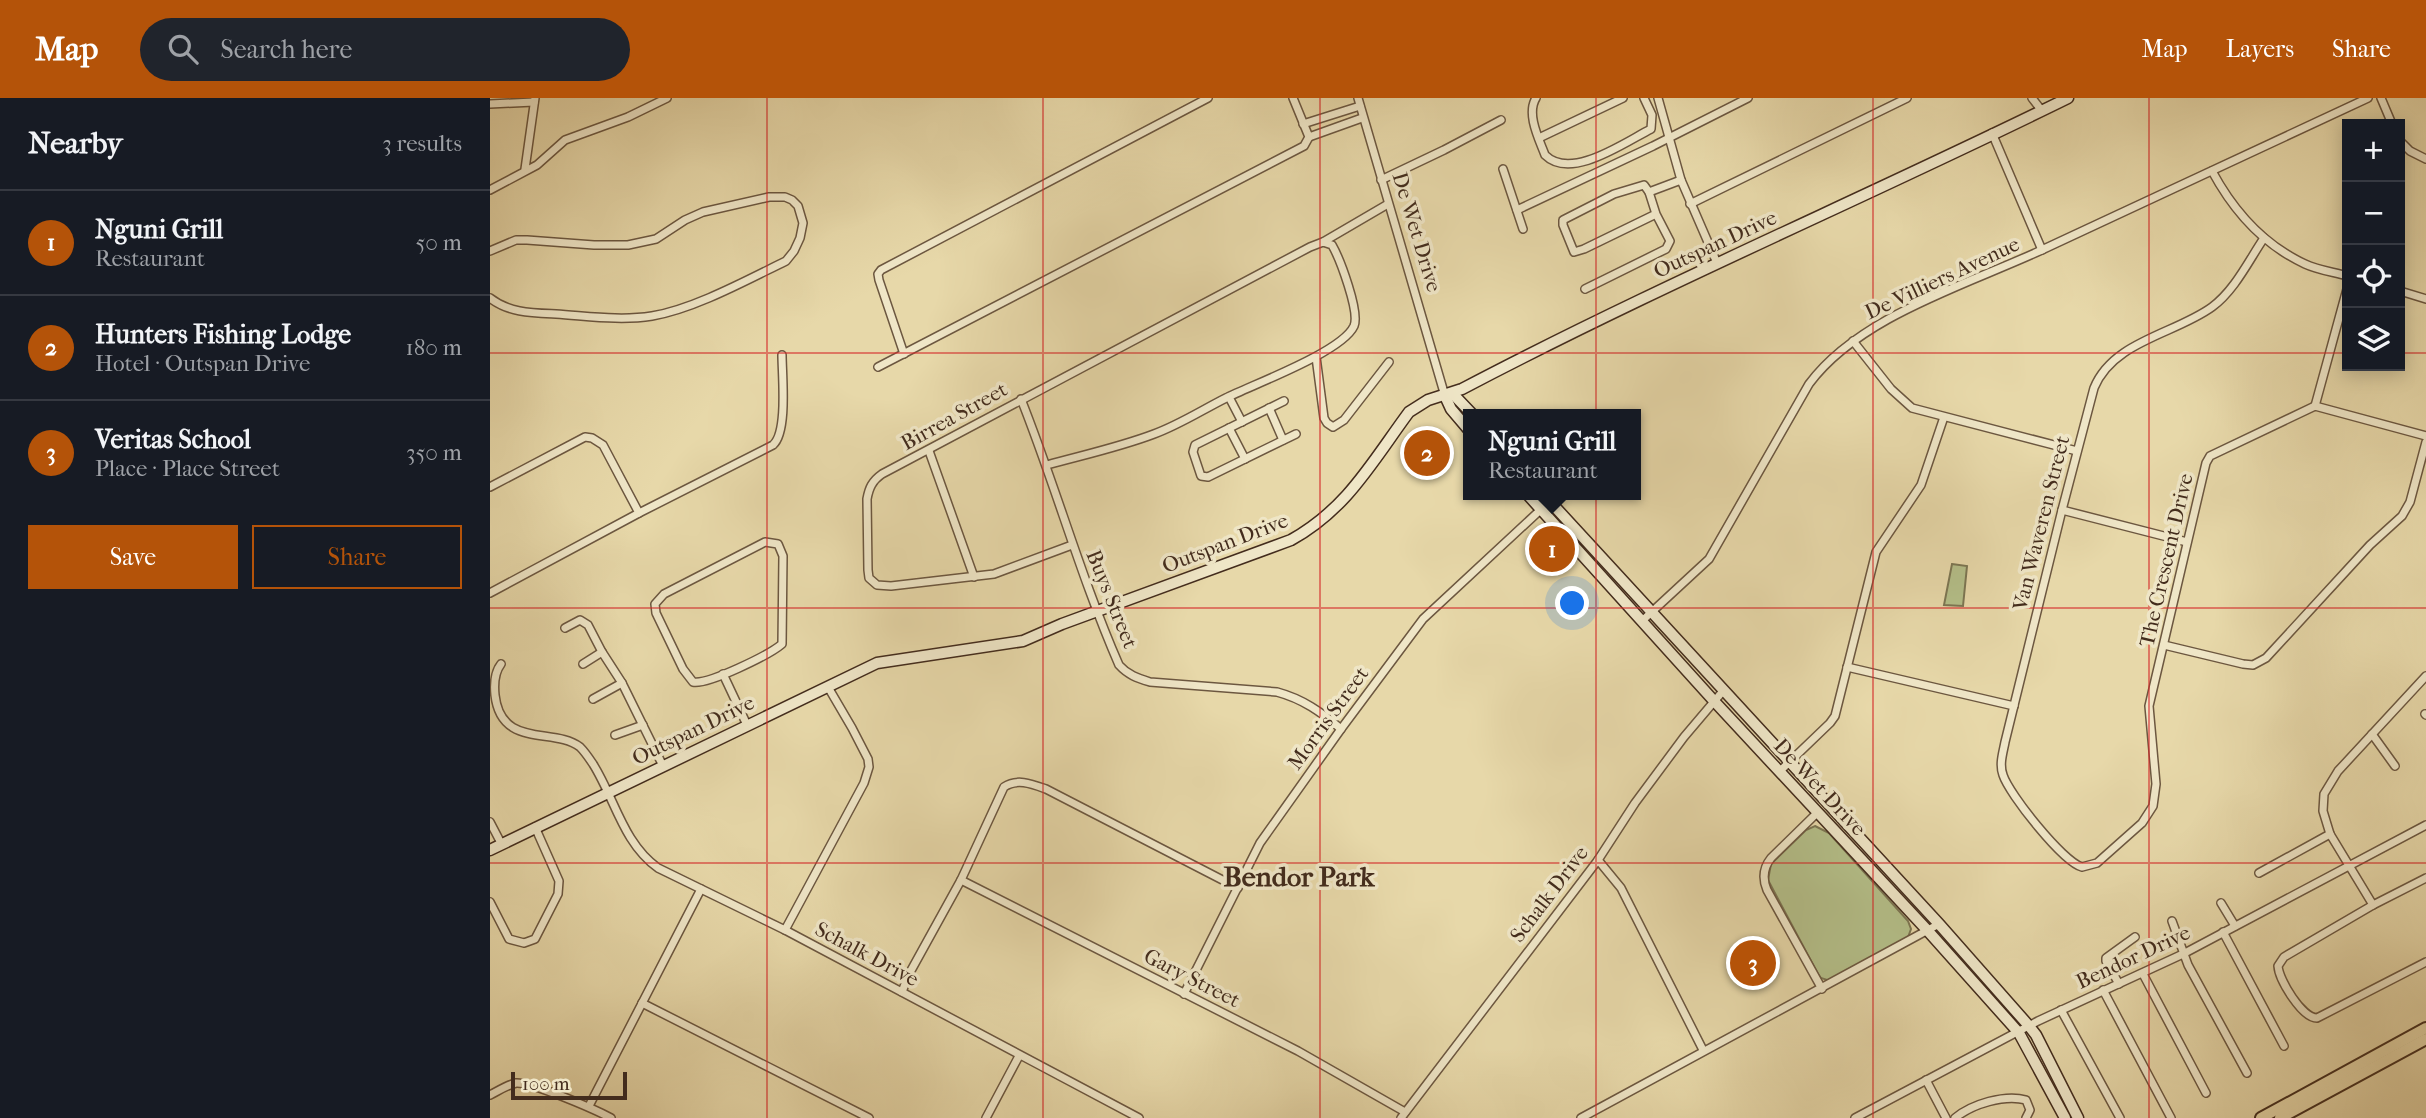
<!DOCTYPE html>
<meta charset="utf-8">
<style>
body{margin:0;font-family:"IM FELL French Canon",serif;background:#20242c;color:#f1f3f6}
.controls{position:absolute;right:21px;top:21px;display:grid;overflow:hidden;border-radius:0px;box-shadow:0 4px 18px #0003}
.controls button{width:63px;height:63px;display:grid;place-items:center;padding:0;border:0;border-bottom:2px solid #363941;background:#171b24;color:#f1f3f6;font:35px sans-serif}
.scale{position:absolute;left:21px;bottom:18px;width:116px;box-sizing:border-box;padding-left:7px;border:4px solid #432c1d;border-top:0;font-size:19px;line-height:24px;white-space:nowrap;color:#432c1d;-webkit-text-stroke:5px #efe6c7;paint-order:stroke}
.you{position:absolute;left:1083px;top:506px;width:24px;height:24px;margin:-18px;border:5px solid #fff;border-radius:50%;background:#1a73e8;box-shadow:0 0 0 10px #1a73e833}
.badge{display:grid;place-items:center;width:46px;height:46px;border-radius:50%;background:#b45309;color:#fff;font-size:23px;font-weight:700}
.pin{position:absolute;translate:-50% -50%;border:4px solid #fff;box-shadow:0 2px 7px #0006}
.popup{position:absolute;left:973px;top:311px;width:178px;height:91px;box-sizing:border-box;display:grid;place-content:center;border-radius:0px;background:#171b24;filter:drop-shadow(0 2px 5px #0005);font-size:23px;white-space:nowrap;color:#9ea1a6}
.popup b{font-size:26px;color:#f1f3f6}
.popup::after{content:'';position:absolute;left:50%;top:100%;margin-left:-14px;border:14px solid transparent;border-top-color:#171b24}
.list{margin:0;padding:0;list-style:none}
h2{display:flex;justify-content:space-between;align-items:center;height:91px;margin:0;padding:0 28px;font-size:30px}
h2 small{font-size:23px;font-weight:400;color:#9ea1a6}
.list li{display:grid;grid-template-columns:46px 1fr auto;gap:21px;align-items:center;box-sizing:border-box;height:105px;padding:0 28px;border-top:2px solid #363941}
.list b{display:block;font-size:26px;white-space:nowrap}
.list p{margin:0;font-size:23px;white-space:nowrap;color:#9ea1a6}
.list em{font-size:23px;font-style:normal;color:#9ea1a6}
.actions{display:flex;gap:14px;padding:21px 28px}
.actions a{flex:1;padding:16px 0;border:2px solid #b45309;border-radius:0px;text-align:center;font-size:24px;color:#b45309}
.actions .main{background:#b45309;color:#fff}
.icon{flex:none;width:38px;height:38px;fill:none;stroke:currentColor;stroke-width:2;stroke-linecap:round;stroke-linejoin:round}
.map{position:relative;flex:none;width:1936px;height:1020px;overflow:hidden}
header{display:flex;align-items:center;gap:42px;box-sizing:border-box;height:98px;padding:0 35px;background:#b45309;color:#fff}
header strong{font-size:33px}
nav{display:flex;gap:38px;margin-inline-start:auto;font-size:24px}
.search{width:490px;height:63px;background:#20242c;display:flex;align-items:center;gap:18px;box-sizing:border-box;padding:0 24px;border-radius:38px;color:#9ea1a6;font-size:26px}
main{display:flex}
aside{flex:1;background:#171b24}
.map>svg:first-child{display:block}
.green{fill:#b4bf89;stroke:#7c7653;stroke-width:2}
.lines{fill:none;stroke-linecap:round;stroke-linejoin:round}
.street-casing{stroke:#6c5740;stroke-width:10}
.secondary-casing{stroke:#432c1d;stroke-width:13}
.primary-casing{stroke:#432c1d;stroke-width:14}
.street{stroke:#efe6c7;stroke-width:7}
.secondary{stroke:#efe6c7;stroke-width:10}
.primary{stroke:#e7d8a9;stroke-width:10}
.grid{fill:none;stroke:#d62828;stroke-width:2;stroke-opacity:0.55}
.labels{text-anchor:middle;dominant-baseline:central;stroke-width:7;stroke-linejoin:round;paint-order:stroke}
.street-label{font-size:21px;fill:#432c1d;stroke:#efe6c7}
.district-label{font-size:28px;font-weight:bold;fill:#432c1d;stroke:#efe6c7}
</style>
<header>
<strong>Map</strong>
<div class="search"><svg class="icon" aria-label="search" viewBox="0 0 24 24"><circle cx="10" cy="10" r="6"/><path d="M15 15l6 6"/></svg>Search here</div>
<nav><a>Map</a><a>Layers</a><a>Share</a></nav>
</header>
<main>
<aside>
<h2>Nearby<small>3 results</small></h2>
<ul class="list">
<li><span class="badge">1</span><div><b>Nguni Grill</b><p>Restaurant</p></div><em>50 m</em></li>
<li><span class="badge">2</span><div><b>Hunters Fishing Lodge</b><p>Hotel · Outspan Drive</p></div><em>180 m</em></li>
<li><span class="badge">3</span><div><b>Veritas School</b><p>Place · Place Street</p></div><em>350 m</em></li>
</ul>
<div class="actions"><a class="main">Save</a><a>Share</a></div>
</aside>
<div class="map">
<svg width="1936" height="1020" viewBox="0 0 1936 1020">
<rect width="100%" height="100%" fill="#e7d8a9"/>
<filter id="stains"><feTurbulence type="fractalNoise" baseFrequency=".00286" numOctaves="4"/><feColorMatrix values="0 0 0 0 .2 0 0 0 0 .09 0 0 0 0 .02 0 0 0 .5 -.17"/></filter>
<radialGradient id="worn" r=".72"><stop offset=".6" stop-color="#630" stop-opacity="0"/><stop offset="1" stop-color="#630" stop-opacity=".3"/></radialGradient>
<!-- green -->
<g class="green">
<path d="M1462,466L1477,468L1473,508L1454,507Z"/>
<path d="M1325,728L1339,735L1418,823L1421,831L1417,842L1340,883L1331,880L1328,876L1278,782L1281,766L1316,732Z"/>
</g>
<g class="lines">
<!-- street casing -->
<g class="street-casing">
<g id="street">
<path d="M868,0L955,298"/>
<path d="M1046,0C1036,16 1049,41 1055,57C1081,83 1135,44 1161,31L1162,17L1154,0"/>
<path d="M1168,0L1191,82L1227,165"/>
<path d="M1542,0L1552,13"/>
<path d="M1891,0L1902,26"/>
<path d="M0,6L44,4"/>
<path d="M813,26L870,8"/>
<path d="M1502,35L1552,152"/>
<path d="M819,39L872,20"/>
<path d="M1049,40L1133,0"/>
<path d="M1910,43L1920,53L1936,61"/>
<path d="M35,71L45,0"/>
<path d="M1013,71L1033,131"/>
<path d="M1722,73C1743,112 1774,147 1815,166C1828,172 1843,174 1857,178"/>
<path d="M891,82L954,52L1011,22"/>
<path d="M0,92L47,67L75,42L138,19L177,0"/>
<path d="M1159,94L1191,82"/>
<path d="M1200,106L1417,0"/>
<path d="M1027,112L1163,48L1258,0"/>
<path d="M1774,140C1759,162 1745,192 1722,209C1685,236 1623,243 1604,290L1572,412L1515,644C1513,655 1509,666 1513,677C1519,696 1573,764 1592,769L1607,765L1652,725L1663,708L1666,686L1659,608L1716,365L1720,358L1825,308L1936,338"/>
<path d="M833,144L898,106"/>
<path d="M0,153L26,142H37L104,147H138L166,141L195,122L213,114L279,99H295L302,102L308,108L313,125L310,140L304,153L296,163C257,182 204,211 162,218C130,223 98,218 66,216C43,215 19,215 0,200"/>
<path d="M1095,191L1176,151L1180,143L1166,116L1159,94L1154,87L1124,96L1073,122V127L1084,154L1094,151L1166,116"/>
<path d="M1910,193L1936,201"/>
<path d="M1363,243L1401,291L1422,310L1587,353"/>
<path d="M414,256L389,182L388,176L391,172L718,0"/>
<path d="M826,259L834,320L837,325L843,329L854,322L899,264"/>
<path d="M388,269L814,48L819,39L803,0"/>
<path d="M739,299L752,324"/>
<path d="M531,301C566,389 591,480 629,567C638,577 647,580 660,584L787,594C813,601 831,614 851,631"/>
<path d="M794,303L705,347L703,354L711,378L718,379L806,336"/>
<path d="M1825,308L1857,191"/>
<path d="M779,310L793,342"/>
<path d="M739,330L755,361"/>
<path d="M439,353L484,479"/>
<path d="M557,367C593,357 630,349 664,336C689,327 712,312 736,300C764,286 852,254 864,228C870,214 850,161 842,147L833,144L820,149L392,376C382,383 379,390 377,401L378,472L379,480L387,487L401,488L504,476L582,447"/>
<path d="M0,389L95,339L102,340L113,347L149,415"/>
<path d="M1572,412L1697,444"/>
<path d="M275,444L288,446L293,458L292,546C279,557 218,587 203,584L193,571L166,515L165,506L174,496Z"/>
<path d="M0,495L149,415L283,347C298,334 292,277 292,257"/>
<path d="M1153,522L1219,461L1319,286C1370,217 1480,186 1556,150C1663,100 1771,50 1878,0"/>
<path d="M75,530L90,522L98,527L112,554L132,585L173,668"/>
<path d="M1674,547L1753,566L1763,567L1776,560L1880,447L1912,418L1920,404L1936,344"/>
<path d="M11,566C4,575 4,587 5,597C11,651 64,629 90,649C95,654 99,660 103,666C125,701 133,745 168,770L295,832L649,1020"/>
<path d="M93,566L112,554"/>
<path d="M1357,569L1524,608"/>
<path d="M233,576L257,627"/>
<path d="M103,601L132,585"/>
<path d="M1935,616L1936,617"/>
<path d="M1882,636L1905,668"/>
<path d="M125,637L153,627"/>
<path d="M1290,673L1340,625L1345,618L1386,454L1431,387L1454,319"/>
<path d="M1327,715L1281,760C1273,770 1272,780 1277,792L1332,891"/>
<path d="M0,724L12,747"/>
<path d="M1108,762L1131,790L1213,952"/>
<path d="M1769,775L1840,736"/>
<path d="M1936,780L1883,807L1794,859L1788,868C1789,882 1812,920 1827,920L1936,864"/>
<path d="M471,782L808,953L915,1014"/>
<path d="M0,804L19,841L34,845L45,841L68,796L69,783L45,729"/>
<path d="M1731,805L1745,828"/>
<path d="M1883,807L1840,736L1833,713L1834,696L1848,673L1936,578"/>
<path d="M1682,823L1698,867L1757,975"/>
<path d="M295,832L374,685L379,669L378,661L362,630L338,589"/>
<path d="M1733,834L1794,948"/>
<path d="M1653,876L1716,995"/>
<path d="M1629,886L1616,863V860L1645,839"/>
<path d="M1613,892L1681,1020"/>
<path d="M412,894L418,878L471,782L514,689C527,680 542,686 556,691L748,790"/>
<path d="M694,896L770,745L851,631L933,521L1060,403"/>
<path d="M152,905L379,1020"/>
<path d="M1571,912L1630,1020"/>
<path d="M1436,982L1456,1020"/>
<path d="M0,997C8,993 17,987 26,985C42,984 104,1011 121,1020"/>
<path d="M99,1008L211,791"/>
<path d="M496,1020L529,958"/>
<path d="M911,1020L1108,762L1145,705L1194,639L1233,593"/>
<path d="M1091,1020L1449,826"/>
<path d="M1365,1020L1548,923L1693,856L1936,727"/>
<path d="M1465,1020C1482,1006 1515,996 1536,1002L1540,1012L1536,1020"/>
</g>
</g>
<!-- secondary casing -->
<g class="secondary-casing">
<g id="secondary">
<path d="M962,295L982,316"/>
<path d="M955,298L961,311L978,331"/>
<path d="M1038,397L1224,603L1438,833L1529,935L1575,1020"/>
<path d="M1054,397L1449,826L1539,928L1546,937L1588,1020"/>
<path d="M0,752L387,565L533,543L572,526L801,442C857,411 882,364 919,314L938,302L972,291C1170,187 1377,99 1578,0"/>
</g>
</g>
<!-- primary casing -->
<g class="primary-casing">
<g id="primary">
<path d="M1771,1020L1936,930"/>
<path d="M1790,1020L1936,941"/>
</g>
</g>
<!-- street -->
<use href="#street" class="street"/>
<!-- secondary -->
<use href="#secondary" class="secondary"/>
<!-- primary -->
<use href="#primary" class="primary"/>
</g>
<!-- grid -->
<path class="grid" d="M277,0V1020M553,0V1020M830,0V1020M1106,0V1020M1383,0V1020M1659,0V1020M0,255H1857M1910,255H1936M0,510H1936M0,765H1936"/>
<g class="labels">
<!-- street labels -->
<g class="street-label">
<text transform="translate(927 134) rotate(73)">De Wet Drive</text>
<text transform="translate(1225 146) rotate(-25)">Outspan Drive</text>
<text transform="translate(1452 180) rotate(-25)">De Villiers Avenue</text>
<text transform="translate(464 318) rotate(-29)">Birrea Street</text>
<text transform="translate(1551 425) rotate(-76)">Van Waveren Street</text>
<text transform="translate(735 445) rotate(-21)">Outspan Drive</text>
<text transform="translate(1676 462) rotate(-77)">The Crescent Drive</text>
<text transform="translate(622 501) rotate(68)">Buys Street</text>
<text transform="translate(838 620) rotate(-54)">Morris Street</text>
<text transform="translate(203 632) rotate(-26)">Outspan Drive</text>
<text transform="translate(1330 689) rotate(47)">De Wet Drive</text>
<text transform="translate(1059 796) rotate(-53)">Schalk Drive</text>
<text transform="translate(377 856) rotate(28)">Schalk Drive</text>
<text transform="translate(1643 859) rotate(-25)">Bendor Drive</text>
<text transform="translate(702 880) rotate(27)">Gary Street</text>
</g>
<!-- district labels -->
<g class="district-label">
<text x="809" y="778">Bendor Park</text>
</g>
</g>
<rect width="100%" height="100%" filter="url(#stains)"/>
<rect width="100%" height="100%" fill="url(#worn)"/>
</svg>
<div class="controls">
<button>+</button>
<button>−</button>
<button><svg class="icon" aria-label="locate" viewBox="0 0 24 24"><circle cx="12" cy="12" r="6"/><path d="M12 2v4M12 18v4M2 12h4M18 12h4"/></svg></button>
<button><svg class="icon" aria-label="layers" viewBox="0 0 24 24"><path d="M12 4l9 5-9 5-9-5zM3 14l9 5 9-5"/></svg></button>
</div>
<div class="scale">100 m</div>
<div class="you"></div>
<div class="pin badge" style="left:1062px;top:451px">1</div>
<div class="popup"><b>Nguni Grill</b>Restaurant</div>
<div class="pin badge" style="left:937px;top:355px">2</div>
<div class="pin badge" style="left:1263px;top:865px">3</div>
</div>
</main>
